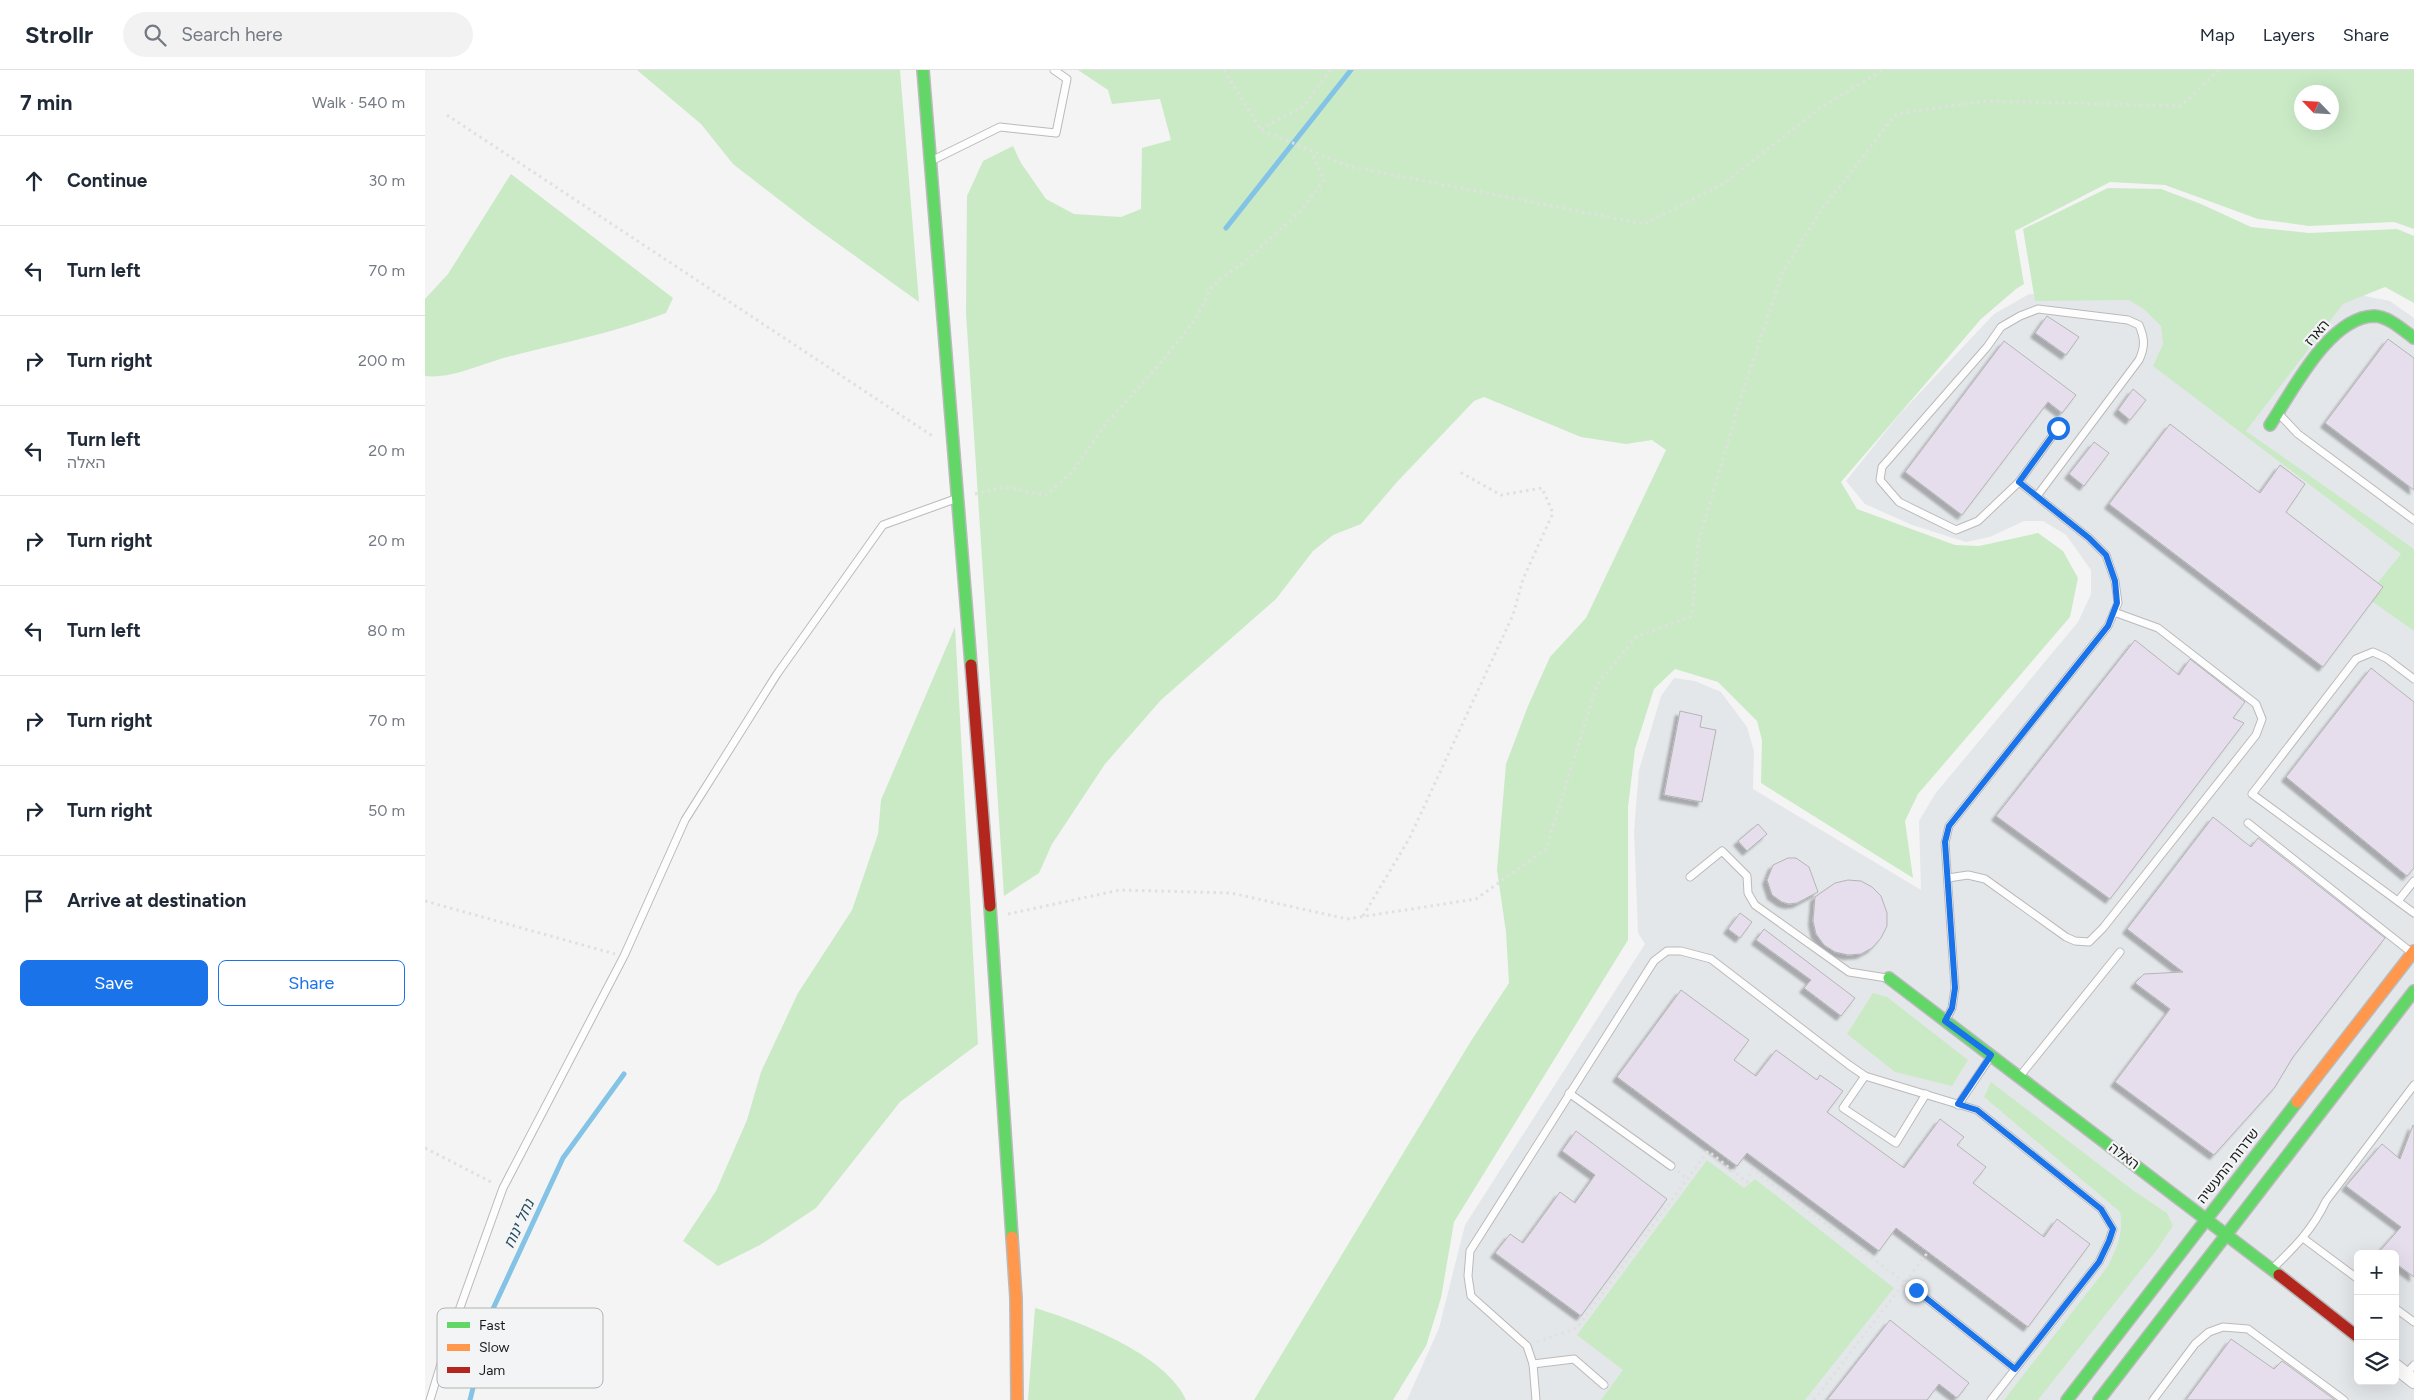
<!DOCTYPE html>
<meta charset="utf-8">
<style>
body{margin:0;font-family:Figtree,"Noto Sans Hebrew",sans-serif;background:#f2f2f3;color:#1f2937}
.controls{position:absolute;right:15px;bottom:15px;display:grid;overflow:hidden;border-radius:8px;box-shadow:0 5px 20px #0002}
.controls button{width:45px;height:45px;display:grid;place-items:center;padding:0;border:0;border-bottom:1px solid #e0e1e3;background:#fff;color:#1f2937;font:25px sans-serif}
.compass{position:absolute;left:1869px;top:15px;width:45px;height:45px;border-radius:50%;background:#fff;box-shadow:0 5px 20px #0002;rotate:295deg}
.stop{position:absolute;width:15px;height:15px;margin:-11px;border:4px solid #1a73e8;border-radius:50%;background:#fff}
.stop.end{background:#1a73e8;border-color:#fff;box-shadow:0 1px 5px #0008}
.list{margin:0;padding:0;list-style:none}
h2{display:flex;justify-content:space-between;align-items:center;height:65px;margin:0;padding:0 20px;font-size:21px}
h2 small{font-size:16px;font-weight:400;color:#747a83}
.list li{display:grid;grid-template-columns:32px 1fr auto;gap:15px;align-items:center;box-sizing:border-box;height:90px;padding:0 20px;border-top:1px solid #e0e1e3}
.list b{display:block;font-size:19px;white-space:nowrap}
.list p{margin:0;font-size:16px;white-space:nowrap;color:#747a83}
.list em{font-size:16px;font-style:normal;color:#747a83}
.actions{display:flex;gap:10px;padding:15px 20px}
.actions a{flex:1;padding:11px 0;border:1px solid #1a73e8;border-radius:8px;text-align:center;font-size:18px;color:#1a73e8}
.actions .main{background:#1a73e8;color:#fff}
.icon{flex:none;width:28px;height:28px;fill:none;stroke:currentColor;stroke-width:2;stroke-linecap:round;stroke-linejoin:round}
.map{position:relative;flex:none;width:1989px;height:1330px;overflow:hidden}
header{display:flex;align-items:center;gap:30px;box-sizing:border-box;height:70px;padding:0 25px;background:#fff;border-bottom:1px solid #e0e1e3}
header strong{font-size:24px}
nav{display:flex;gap:28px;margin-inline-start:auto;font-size:18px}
.search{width:350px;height:45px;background:#f2f2f3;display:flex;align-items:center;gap:12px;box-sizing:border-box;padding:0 18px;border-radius:28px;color:#747a83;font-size:19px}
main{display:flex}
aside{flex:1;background:#fff}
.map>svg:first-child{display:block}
.built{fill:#e4e7ea;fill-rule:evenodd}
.green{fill:#caeac6;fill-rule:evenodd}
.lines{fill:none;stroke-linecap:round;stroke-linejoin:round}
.stream{stroke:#83c3e5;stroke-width:5}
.building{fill:#e7deed;stroke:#b4b4b4;filter:url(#shadow)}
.lane-casing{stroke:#bababa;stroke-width:9}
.street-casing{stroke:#bababa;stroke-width:16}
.fast-casing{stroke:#bababa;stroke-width:14}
.slow-casing{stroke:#bababa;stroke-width:14}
.jam-casing{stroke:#bababa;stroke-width:14}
.path{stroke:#e0e0e0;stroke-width:3;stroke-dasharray:2.5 4;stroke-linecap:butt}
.lane{stroke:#fdfdfd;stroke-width:7}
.street{stroke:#fdfdfd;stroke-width:14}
.fast{stroke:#63d668;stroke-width:11}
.slow{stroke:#ff974d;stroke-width:11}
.jam{stroke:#b3261e;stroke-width:11}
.route{stroke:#1a73e8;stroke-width:6}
.labels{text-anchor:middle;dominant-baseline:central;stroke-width:4.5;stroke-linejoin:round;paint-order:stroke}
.street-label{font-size:14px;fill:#191a1a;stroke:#f3f4f5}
.water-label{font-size:15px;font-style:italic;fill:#234b60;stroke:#f3f4f5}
.key{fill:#f3f4f5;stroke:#b2b3b3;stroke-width:1}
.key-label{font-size:14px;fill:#191a1a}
</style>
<header>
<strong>Strollr</strong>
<div class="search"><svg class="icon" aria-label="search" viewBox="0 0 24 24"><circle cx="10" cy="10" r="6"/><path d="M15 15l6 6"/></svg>Search here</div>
<nav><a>Map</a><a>Layers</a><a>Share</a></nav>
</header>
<main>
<aside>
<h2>7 min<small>Walk · 540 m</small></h2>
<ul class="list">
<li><svg class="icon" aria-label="ahead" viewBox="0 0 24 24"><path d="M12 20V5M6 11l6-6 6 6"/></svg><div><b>Continue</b></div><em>30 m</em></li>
<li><svg class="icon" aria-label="left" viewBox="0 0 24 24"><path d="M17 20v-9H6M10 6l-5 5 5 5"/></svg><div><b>Turn left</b></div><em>70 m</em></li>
<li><svg class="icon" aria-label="right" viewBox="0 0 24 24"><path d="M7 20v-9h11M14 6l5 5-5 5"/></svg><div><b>Turn right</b></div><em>200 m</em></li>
<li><svg class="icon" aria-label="left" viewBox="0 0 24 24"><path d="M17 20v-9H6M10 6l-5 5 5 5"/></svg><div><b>Turn left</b><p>האלה</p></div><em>20 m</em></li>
<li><svg class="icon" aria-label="right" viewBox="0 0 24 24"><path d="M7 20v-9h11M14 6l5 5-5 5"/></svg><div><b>Turn right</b></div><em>20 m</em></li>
<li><svg class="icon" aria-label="left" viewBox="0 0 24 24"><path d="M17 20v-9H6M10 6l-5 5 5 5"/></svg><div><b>Turn left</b></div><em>80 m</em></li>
<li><svg class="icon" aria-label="right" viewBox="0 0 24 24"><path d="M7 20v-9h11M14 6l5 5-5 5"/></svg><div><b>Turn right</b></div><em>70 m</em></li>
<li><svg class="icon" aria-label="right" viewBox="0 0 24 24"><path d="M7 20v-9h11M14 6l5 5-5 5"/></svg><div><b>Turn right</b></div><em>50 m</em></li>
<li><svg class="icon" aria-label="arrive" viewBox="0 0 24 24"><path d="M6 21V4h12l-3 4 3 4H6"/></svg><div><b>Arrive at destination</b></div></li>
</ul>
<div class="actions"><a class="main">Save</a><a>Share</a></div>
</aside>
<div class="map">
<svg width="1989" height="1330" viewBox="0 0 1989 1330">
<defs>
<filter id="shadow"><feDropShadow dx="-4.5" dy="4.5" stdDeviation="1" flood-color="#0004"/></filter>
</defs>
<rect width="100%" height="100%" fill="#f4f4f4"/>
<!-- built -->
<path class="built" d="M1910,220L1965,231L1989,248V1330H982L1014,1258L1040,1155L1220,874L1213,863L1209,761L1214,700L1236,626L1249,608L1270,611L1296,622L1322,657L1329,681L1328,719L1496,820L1494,751L1510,724L1653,552L1666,524V500L1641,465L1618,451H1599L1565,467L1541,472L1487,455L1440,434L1421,411L1473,346L1569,244L1604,224ZM1933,1184H1970V1311H1933Z"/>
<!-- green -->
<g class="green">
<path d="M212,0H475L494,232L387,155L308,94L276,54Z"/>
<path d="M653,0H1989V159L1969,152L1884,156L1833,149L1740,115L1685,112L1590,161L1599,214L1591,219L1556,249L1416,412L1432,439L1530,475L1554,476L1613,463L1638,481L1653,508L1645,547L1493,724L1480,751L1488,808L1336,713L1337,670L1332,651L1293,612L1250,599L1229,619L1210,679L1203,737V870L1029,1152L1016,1228L1001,1276L968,1330H829L1046,971L1084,913L1081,862L1072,800L1081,694L1103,636L1125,587L1161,548L1241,380L1227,370L1201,374L1156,367L1059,327L1049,331L972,412L936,454L908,465L888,481L851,529L736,630L680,694L627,774L614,803L579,826L541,243L542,126L558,91L588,76L596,93L621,129L649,144L696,147L716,139L717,78L746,70L735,29L687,34L683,20ZM1876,22H1906V52H1876Z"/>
<path d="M86,104L248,228L241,243C188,263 137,273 82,287C56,294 27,309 0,306V229L23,204Z"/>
<path d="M1683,118L1736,119L1776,134L1826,157L1884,163L1972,159L1989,166V233L1960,217L1918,234L1821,361L1989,479V561L1941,527L1976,484L1728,296L1738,274L1736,256L1720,240L1704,230L1610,231L1598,159Z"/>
<path d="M530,557L553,974L475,1032L391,1138L335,1175L293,1196L258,1171L291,1121L322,1050L336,1002L373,923L427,840L453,764L456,730Z"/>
<path d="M1448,923L1462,927L1543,990L1527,1016L1470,1002L1422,964Z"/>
<path d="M1566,1012L1709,1121L1742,1143L1748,1156L1731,1181L1613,1330H1579L1683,1196C1692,1177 1699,1163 1695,1142L1559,1027Z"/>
<path d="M1282,1090L1319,1118L1330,1109L1469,1218L1380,1330H1176L1198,1300L1152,1265Z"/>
<path d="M610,1238C656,1252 740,1284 761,1330H603Z"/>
</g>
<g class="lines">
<!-- stream -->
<g class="stream">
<path d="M801,158L926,0"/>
<path d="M45,1330L67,1241L138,1088L199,1004"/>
</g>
</g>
<!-- building -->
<g class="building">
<path d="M1622,246L1654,267L1641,285L1610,263Z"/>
<path d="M1963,269L1989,288V420L1900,353Z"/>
<path d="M1579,271L1651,325L1637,343L1623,332L1537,445L1480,402Z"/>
<path d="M1708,319L1721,330L1705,350L1693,340Z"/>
<path d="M1745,354L1835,423L1855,395L1880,414L1861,442L1958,517L1898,597L1684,434Z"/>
<path d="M1669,372L1684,383L1659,416L1644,404Z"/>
<path d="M1710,570L1754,605L1765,589L1820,632L1808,648L1819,653L1685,829L1571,746Z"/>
<path d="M1946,598L1989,632V798L1982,806L1861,707Z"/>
<path d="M1255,641L1277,646L1275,657L1291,660L1277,732L1239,725Z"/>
<path d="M1788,747L1826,777L1833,768L1960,868L1868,987L1850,1017L1789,1085L1690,1012L1745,939L1710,913L1719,904L1758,902L1702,859Z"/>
<path d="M1333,754L1342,764L1322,781L1313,771Z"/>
<path d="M1363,788H1371L1384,797L1393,822L1372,833L1364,834L1357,832L1347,825L1342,810L1348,795Z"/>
<path d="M1423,810L1436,811L1447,817L1456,826L1462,843V856L1456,868L1447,878L1436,884L1423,885L1410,882L1399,875L1391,864L1388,851L1390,827L1410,813Z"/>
<path d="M1315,843L1327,852L1315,868L1303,859Z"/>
<path d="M1339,859L1430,928L1416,946L1379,918L1386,910L1331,870Z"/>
<path d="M1256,920L1324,970L1309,990L1331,1006L1351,980L1392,1010L1395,1005L1418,1021L1402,1042L1479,1098L1515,1049L1539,1067L1532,1075L1561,1097L1548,1113L1619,1167L1632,1149L1665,1174L1603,1257L1471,1158L1454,1181L1322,1083L1312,1096L1192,1007Z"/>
<path d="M1988,1055L1989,1056V1207L1970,1193V1184H1952L1976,1157L1921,1116L1957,1074L1975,1089Z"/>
<path d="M1151,1061L1242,1129L1156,1246L1070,1183L1085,1164L1098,1173L1135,1122L1150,1133L1170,1105L1137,1081Z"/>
<path d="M1465,1250L1544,1313L1532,1328L1514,1314L1502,1330H1402Z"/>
<path d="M1806,1269L1849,1299L1857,1291L1910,1330H1761Z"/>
</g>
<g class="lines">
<!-- lane casing -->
<g class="lane-casing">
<g id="lane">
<path d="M508,90L575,57L631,63L642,9L629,0"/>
<path d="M1854,344L1873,364L1989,450"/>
<path d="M1594,412L1553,451L1531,460L1474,432L1455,410L1457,397L1562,277L1576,257L1595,246L1613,239L1703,250L1714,255C1720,269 1720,277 1714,290L1612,426"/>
<path d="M1989,609L1961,588L1948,582L1931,589L1827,724L1989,843"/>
<path d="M1823,753L1987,883"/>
<path d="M1265,807L1297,781L1322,806L1323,823L1330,835L1424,902L1462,908"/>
<path d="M1523,808L1543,805L1560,809L1641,867L1650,871L1664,872L1678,858L1831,665L1837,649L1831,634L1733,558L1689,542"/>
<path d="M1973,831L1989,811"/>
<path d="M1522,948L1527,938L1530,918L1520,773L1524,756L1683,556L1693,533L1690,511L1681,485L1664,468L1594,412L1633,358"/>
<path d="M1440,1006L1418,1038L1471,1073L1501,1024"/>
<path d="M1595,1006L1695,882"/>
<path d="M1144,1023L1246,1096"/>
<path d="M1533,1035L1566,986"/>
<path d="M1878,1168L1933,1209"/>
<path d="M1847,1199C1869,1178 1888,1159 1901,1131L1989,1015"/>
<path d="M1491,1220L1590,1299"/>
<path d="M1970,1238L1989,1252"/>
<path d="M1108,1294L1149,1289L1179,1315"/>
<path d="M1981,1304L1989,1295"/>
<path d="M5,1330L23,1271L78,1118L199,886L260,750L352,604L458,455L530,429"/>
<path d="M1111,1330L1108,1294L1102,1276L1046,1226L1043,1206L1045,1181L1229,891L1242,881H1256L1286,889L1424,995L1440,1006L1552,1040L1676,1139L1688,1159L1684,1171L1674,1192L1566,1330"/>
<path d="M1728,1330L1770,1274L1784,1262L1798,1257L1823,1259L1919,1330"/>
</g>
</g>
<!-- street casing -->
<g class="street-casing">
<path id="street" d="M1970,1296L1989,1311"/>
</g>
<!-- fast casing -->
<g class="fast-casing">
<g id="fast">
<path d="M498,0L546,595"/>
<path d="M1845,355C1867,322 1904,247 1949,246C1963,246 1978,260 1989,268"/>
<path d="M565,836L587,1167"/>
<path d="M1464,908L1854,1205"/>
<path d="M1642,1330L1872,1032"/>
<path d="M1674,1330L1989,921"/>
</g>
</g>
<!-- slow casing -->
<g class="slow-casing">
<g id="slow">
<path d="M1872,1032L1989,881"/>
<path d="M587,1167L591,1228L592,1330"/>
</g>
</g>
<!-- jam casing -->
<g class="jam-casing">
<g id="jam">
<path d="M546,595L565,836"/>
<path d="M1854,1205L1933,1267"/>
</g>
</g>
<!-- path -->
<g class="path">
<path d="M799,0L836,60L924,96L1219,154L1298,114L1395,38L1458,0"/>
<path d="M22,45L509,367"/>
<path d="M836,59L879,36L905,0"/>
<path d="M550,424L579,417L621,425L647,402L680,355L732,297L770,250L787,216L823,189L877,140L899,110L886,81"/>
<path d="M0,831L190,884"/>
<path d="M583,844L695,820L806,823L922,849L1051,829L1121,779L1172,615L1211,567L1267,546L1273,474L1316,327L1358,201L1395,142L1471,44L1559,31L1756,36L1794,0"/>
<path d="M938,846L984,769L1088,545L1098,509L1128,443L1117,418L1076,425L1033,401"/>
<path d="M0,1078L68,1113"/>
<path d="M1253,1101L1262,1109"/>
<path d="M1112,1272L1152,1258L1283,1081L1322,1112L1327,1099L1482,1214"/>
<path d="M1389,1330L1503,1182"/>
</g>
<!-- lane -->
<use href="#lane" class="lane"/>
<!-- street -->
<use href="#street" class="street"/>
<!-- fast -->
<use href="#fast" class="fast"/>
<!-- slow -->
<use href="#slow" class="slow"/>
<!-- jam -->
<use href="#jam" class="jam"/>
</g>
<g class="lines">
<!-- route -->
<path class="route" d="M1491,1220L1590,1299L1674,1192L1684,1171L1688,1159L1676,1139L1552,1040L1533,1034L1566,985L1520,951L1527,938L1530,918L1520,772L1524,756L1683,556L1692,533L1690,511L1681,485L1664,468L1594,412L1633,358"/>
</g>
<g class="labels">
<!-- street labels -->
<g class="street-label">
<text transform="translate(1892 263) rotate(-49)">הארז</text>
<text transform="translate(1699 1086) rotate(37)">האלה</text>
<text transform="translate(1803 1096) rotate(-52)">שדרות התעשיה</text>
</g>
<!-- water labels -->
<g class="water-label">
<text transform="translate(94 1154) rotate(-65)">נחל ינוח</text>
</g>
</g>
<!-- legend -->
<rect x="12" y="1238" width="166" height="80" rx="8" class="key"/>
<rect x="22" y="1252" width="23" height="6" fill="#63d668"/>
<rect x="22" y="1274" width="23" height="7" fill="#ff974d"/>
<rect x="22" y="1297" width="23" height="6" fill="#b3261e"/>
<g class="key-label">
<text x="54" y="1260">Fast</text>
<text x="54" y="1282">Slow</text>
<text x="54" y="1305">Jam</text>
</g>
</svg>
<div class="controls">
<button>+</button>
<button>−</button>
<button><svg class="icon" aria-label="layers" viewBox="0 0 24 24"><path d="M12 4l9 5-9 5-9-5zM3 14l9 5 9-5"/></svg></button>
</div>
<svg class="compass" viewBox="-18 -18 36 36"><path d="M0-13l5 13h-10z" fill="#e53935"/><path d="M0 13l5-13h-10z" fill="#747a83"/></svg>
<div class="stop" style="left:1633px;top:358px"></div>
<div class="stop end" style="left:1491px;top:1220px"></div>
</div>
</main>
